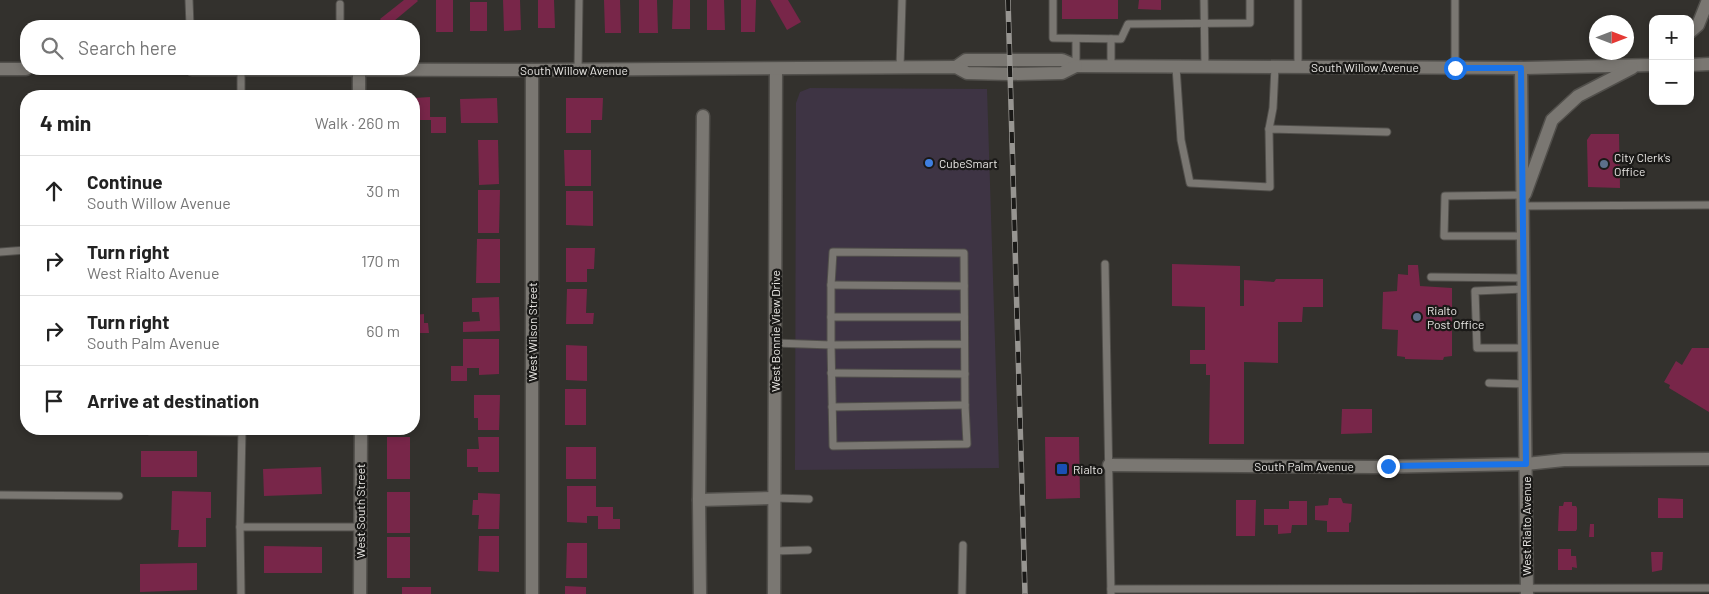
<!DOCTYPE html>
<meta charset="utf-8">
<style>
body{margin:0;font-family:Barlow,sans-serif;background:#f6f6f6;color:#222}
.controls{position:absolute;right:15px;top:15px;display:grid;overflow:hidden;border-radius:10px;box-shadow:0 2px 8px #0003}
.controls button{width:45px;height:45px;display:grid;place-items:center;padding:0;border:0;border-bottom:1px solid #e0e0e0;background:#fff;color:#222;font:25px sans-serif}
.compass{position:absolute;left:1589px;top:15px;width:45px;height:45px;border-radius:50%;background:#fff;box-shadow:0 2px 8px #0003;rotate:90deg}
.stop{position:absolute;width:15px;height:15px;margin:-11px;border:4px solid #1a73e8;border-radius:50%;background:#fff}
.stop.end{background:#1a73e8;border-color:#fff;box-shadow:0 1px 5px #0008}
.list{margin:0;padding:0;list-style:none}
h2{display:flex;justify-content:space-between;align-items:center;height:65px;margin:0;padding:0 20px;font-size:21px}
h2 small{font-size:16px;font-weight:400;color:#767676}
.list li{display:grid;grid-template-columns:32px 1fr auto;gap:15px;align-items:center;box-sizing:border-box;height:70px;padding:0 20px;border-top:1px solid #e0e0e0}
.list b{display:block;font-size:19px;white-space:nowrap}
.list p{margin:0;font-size:16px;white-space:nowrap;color:#767676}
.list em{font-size:16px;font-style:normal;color:#767676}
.icon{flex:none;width:28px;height:28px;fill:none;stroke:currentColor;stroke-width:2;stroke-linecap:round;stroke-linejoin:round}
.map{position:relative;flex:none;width:1709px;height:594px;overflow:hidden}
.search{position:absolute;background:#fff;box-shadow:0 2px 8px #0003;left:20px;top:20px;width:400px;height:55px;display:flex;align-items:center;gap:12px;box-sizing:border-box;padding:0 18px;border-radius:20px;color:#767676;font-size:19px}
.panel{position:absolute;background:#fff;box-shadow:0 2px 8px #0003;left:20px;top:90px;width:400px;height:345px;border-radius:20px}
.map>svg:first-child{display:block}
.commercial{fill:#3e3444}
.building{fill:#782649}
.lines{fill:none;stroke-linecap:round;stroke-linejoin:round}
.service-casing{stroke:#514f4b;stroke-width:9}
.minor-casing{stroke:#514f4b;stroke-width:15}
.tertiary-casing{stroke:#514f4b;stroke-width:15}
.service{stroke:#7a7772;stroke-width:7}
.minor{stroke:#7a7772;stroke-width:12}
.tertiary{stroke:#7a7772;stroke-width:12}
.rail-casing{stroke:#979591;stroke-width:5.5}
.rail{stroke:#1a1917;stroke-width:4;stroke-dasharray:11;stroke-linecap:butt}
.route{stroke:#1a73e8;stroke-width:6}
.shop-dot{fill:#3f7fe0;stroke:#1a1917;stroke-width:2}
.service-dot{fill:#5c6f8a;stroke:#1a1917;stroke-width:2}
.transit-dot{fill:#1a4fb4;stroke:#1a1917;stroke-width:2}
.labels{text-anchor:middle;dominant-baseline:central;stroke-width:4.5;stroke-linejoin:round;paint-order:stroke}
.street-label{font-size:12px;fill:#e9e7e4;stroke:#1a1917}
.poi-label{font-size:12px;fill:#e9e7e4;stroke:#1a1917;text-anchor:start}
</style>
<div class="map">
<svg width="1709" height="594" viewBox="0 0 1709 594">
<rect width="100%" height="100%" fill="#33312d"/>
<!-- commercial -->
<path class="commercial" d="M810,88L987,89L999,468L795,470L796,103L800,92Z"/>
<!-- building -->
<g class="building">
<path d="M404,0H417L418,1L388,26H386L380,19Z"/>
<rect x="436" y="0" width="17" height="32"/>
<path d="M503,0H520L521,30L504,31Z"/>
<path d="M538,0H554L555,28H538Z"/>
<path d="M604,0H620L621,33H605Z"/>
<path d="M639,0H657L658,33H639Z"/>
<path d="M673,0H690V29H672Z"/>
<path d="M707,0H724L725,30H707Z"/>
<path d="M741,0H756L755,32H741Z"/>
<path d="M770,0H788L801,22L787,30Z"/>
<rect x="1062" y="0" width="56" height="19"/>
<path d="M1139,0H1161V10L1138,9Z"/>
<rect x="470" y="2" width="17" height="29"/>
<path d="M430,97V117H446V133H431V120H414V98Z"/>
<path d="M497,98L498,123H461L460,99Z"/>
<path d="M566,98H603L602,120H591V133H566Z"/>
<path d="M1591,134H1619L1620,188L1588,187L1587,140Z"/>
<path d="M478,140H498L499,184L479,185Z"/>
<path d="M564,150H591V186H565Z"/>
<path d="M478,190H500L499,233H478Z"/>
<path d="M566,191H593V226L566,225Z"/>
<path d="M477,239H500V283H476Z"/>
<path d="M566,248H595L594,269H587V282H566Z"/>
<path d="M1172,264L1240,266V306H1244V280L1274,282L1276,279H1323V307H1303L1302,322H1278V363L1244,362V444H1209L1210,375H1206V364H1190V350H1205V307L1172,306Z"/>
<path d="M1408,265H1418L1420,286L1452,288V356L1444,357L1443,360L1405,359V357L1397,356L1398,330L1382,329L1383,292L1397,291L1398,274L1408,275Z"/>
<path d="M567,289H587L586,313H594L593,324H566Z"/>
<path d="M499,297L500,331L463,332V322L480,321L479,312H472V298Z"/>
<path d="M424,314V323H428L429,333H414V315Z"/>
<path d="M463,339H499V374L479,375V368H467V381H451V366H463Z"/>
<path d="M566,345L587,346V381L566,380Z"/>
<path d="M1692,348H1709V412L1669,388L1670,385L1664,382L1676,361L1682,365Z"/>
<rect x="565" y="389" width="21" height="36"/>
<path d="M474,395H500L499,430H478V418H474Z"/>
<path d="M1342,409H1372V433L1341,434Z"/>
<rect x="388" y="429" width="23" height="3"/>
<rect x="387" y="437" width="23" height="42"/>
<path d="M478,437H499V472H478V467H467V449H479Z"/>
<path d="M1045,437H1079L1080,498L1046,499Z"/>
<rect x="566" y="447" width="30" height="32"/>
<rect x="141" y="451" width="56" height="26"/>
<path d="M321,467L322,494L264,496L263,469Z"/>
<path d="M567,486H596V507H613V519H620V529H598V516H587V523L567,522Z"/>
<path d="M172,491L211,492V518H206V547H178L179,530H171Z"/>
<rect x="387" y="492" width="23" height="41"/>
<path d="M478,493L500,494L499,529H478L479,515H472L473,500H478Z"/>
<path d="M1329,498H1341L1343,503L1352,504L1351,522L1349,523V532H1327V521L1315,520V506L1328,505Z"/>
<path d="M1658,498L1683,499V518H1658Z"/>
<path d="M1236,500H1256L1255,536H1236Z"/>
<path d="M1289,501H1307V525H1292L1291,533L1278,534V525H1264V509H1289Z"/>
<path d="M1564,502H1572V506H1576L1577,508V529L1576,531H1558L1559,506H1563Z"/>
<path d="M1590,524H1594V537H1589Z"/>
<path d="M479,536H499V572L478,571Z"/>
<rect x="387" y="537" width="23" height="41"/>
<path d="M567,543H587V578H566Z"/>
<path d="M264,546L322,547V573H264Z"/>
<path d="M1558,549H1571V556H1576L1577,568L1572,567V570H1558Z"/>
<path d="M1651,552H1663L1662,570L1652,572Z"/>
<path d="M197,563V590L140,592V564Z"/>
<path d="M565,586L586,587V594H565Z"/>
<rect x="402" y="587" width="29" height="7"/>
</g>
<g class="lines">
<!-- service casing -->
<g class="service-casing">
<g id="service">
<path d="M189,0L190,26"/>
<path d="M1053,0V38L1121,39L1128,24L1250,23V0"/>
<path d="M1204,0L1205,67"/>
<path d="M1298,0V67"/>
<path d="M1455,0V67"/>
<path d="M340,4V26"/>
<path d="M1076,39V66"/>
<path d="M1111,66V39"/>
<path d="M900,67L902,0"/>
<path d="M1176,67L1181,140L1190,183L1270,187L1269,129L1387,132"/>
<path d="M241,70V96"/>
<path d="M578,70L579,0"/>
<path d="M1269,129L1273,108L1275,67"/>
<path d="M1522,195L1445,196L1444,236H1523"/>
<path d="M1523,206L1709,205"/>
<path d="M0,252L26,250"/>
<path d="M1105,264L1111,594"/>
<path d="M1431,277L1523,278"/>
<path d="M831,285L964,286"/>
<path d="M1524,289L1475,291L1477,348H1524"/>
<path d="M831,317H964"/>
<path d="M775,343L831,345L833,446L967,444L965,405L964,253L833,252L831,285V345L964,344"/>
<path d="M831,373L965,374"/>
<path d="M1489,383L1525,384"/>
<path d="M832,407L965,405"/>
<path d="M242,429L240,527H360"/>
<path d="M150,431L242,432"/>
<path d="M0,495L119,496"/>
<path d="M774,498L809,499"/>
<path d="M240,527L241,594"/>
<path d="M774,551L808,550"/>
<path d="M1111,589L1709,588"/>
<path d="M962,594L963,545"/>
</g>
</g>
<!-- minor casing -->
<g class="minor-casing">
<g id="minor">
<path d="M359,70V96"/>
<path d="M1109,465L1375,467L1526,464L1564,460L1709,459"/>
<path d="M699,500L774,498"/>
<path d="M360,594L361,429"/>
<path d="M532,594V70"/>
<path d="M700,594L699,500L703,116"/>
<path d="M774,594L776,69"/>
</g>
</g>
<!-- tertiary casing -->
<g class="tertiary-casing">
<g id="tertiary">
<path d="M1690,32L1698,25L1708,0"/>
<path d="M1690,65L1709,64"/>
<path d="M956,67L966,60H1062L1076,66L1521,68L1653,65"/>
<path d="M1521,68L1527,594"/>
<path d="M0,69H26"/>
<path d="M192,69L532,70L956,67L967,73L1010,74L1062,73L1076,66"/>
<path d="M1525,194L1552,120L1578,96L1632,68"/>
</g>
</g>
<!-- service -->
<use href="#service" class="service"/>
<!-- minor -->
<use href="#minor" class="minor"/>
<!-- tertiary -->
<use href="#tertiary" class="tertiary"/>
<!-- rail casing -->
<g class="rail-casing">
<path id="rail" d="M1008,0L1025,594"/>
</g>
<!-- rail -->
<use href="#rail" class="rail"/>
</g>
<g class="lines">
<!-- route -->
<path class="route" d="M1388,466L1526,464L1521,68H1455"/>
</g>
<!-- markers -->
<circle class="shop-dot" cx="929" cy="163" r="5"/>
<g class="service-dot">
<circle cx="1604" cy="164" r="5"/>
<circle cx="1417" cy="317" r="5"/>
</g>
<rect class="transit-dot" x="1056" y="463" width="12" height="12" rx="2.5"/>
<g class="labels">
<!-- street labels -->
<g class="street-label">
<text x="1365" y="67">South Willow Avenue</text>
<text x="574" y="70">South Willow Avenue</text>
<text transform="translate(775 331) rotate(-90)">West Bonnie View Drive</text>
<text transform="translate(532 332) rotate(-90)">West Wilson Street</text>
<text x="1304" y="466">South Palm Avenue</text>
<text transform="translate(360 511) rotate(-90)">West South Street</text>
<text transform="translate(1526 526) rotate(-90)">West Rialto Avenue</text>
</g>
<!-- poi labels -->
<g class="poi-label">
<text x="1614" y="157">City Clerk's<tspan x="1614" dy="14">Office</tspan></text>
<text x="939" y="163">CubeSmart</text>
<text x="1427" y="310">Rialto<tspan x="1427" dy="14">Post Office</tspan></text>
<text x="1073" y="469">Rialto</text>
</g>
</g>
</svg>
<div class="controls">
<button>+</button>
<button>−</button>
</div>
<svg class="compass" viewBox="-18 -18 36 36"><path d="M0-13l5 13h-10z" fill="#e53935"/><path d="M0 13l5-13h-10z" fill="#767676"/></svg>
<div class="stop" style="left:1455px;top:68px"></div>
<div class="stop end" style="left:1388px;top:466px"></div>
<div class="search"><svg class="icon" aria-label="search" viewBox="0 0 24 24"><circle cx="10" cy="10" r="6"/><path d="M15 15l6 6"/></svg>Search here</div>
<section class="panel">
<h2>4 min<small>Walk · 260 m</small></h2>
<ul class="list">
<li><svg class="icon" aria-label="ahead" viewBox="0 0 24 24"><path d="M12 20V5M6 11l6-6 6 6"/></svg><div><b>Continue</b><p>South Willow Avenue</p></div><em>30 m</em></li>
<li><svg class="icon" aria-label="right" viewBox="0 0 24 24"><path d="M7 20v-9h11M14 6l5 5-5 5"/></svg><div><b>Turn right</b><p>West Rialto Avenue</p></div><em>170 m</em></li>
<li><svg class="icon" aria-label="right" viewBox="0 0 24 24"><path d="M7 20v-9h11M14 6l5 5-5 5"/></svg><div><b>Turn right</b><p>South Palm Avenue</p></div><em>60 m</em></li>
<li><svg class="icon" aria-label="arrive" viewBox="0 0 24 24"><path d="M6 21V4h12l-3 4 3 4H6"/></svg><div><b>Arrive at destination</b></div></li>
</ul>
</section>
</div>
